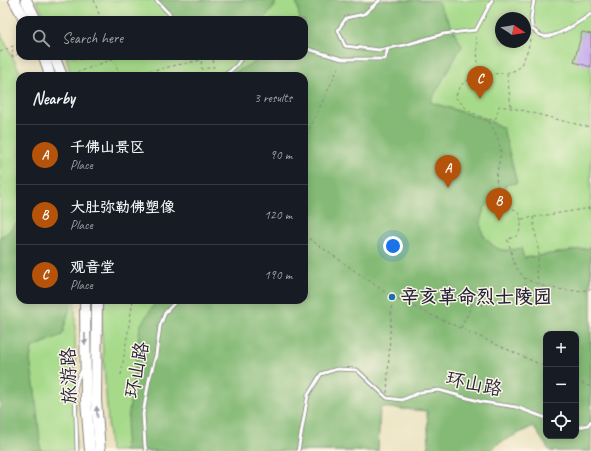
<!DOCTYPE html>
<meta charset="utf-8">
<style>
body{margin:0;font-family:Caveat,"LXGW WenKai TC",sans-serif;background:#242831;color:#f1f3f6}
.controls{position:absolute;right:12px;bottom:12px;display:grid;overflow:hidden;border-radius:8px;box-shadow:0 2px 10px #0003}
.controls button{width:36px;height:36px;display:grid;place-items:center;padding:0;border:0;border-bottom:1px solid #363941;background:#171b24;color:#f1f3f6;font:20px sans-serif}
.compass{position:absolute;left:495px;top:12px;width:36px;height:36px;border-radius:50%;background:#171b24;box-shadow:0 2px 10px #0003;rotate:102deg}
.you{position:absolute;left:393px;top:246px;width:14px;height:14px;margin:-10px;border:3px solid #fff;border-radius:50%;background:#1a73e8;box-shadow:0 0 0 6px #1a73e833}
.badge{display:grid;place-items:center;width:26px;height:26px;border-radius:50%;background:#b45309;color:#fff;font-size:13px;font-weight:700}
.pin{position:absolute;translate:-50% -33px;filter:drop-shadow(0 1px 2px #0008)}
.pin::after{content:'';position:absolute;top:21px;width:14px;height:12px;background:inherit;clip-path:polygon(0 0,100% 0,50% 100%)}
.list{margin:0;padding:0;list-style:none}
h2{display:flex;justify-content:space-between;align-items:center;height:52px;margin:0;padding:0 16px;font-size:17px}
h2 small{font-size:13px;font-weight:400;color:#9ea1a6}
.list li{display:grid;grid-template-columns:26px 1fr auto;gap:12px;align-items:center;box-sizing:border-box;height:60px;padding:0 16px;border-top:1px solid #363941}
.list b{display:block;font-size:15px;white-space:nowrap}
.list p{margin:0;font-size:13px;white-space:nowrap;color:#9ea1a6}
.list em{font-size:13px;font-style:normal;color:#9ea1a6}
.icon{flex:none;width:22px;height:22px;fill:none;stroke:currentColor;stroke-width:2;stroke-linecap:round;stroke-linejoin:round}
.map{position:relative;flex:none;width:591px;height:451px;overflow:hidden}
.search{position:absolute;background:#171b24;box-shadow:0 2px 10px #0003;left:16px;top:16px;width:292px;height:44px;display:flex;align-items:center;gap:10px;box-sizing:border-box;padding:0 14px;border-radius:12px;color:#9ea1a6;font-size:15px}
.panel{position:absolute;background:#171b24;box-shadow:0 2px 10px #0003;left:16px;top:72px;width:292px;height:232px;border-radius:12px}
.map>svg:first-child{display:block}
.green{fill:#a6da8a;stroke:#647e62;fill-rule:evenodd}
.forest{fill:#84ba76;stroke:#536e58;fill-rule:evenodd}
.building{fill:#c3a9ec}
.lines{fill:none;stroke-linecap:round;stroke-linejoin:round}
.service-casing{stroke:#86827e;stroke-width:4.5}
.primary-casing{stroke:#86827e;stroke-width:12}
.path{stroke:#86827e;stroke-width:1;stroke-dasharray:3 3;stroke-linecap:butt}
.service{stroke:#fff;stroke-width:3}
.primary{stroke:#fff;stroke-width:10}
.oneway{fill:#9c9ca7}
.poi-dot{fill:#1f6fb2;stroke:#fcf5e5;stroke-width:1.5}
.labels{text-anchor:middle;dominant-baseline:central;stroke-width:3;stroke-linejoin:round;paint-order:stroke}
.poi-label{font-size:19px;font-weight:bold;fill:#22223b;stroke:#fcf5e5;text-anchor:start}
.street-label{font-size:19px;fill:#22223b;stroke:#fcf5e5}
</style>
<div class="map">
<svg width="591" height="451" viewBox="0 0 591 451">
<rect width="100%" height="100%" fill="#fcf5e5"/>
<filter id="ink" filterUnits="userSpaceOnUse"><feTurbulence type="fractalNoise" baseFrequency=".025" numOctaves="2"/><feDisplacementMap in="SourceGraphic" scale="8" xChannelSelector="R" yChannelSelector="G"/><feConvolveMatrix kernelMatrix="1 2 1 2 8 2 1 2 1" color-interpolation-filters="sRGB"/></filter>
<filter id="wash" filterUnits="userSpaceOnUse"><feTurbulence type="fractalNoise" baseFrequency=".012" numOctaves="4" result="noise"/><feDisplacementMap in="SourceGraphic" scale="16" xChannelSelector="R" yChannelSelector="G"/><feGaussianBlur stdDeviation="0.9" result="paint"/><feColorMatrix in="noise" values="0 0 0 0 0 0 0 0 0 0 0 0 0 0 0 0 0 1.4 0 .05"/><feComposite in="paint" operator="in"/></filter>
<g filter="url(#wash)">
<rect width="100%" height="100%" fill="#ebe2c0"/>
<!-- green -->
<g class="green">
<path d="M36,0H591V451H550L533,426L497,444L491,451H426L429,446L427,411L380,407L378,451H110L102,337L101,300H304V76H71L66,56H304V20H46ZM501,18H525V42H501ZM546,334H576V436H546Z"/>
<path d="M0,32L22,76H20V300H75L76,451H0Z"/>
</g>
<!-- forest -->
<g class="forest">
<path d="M156,0H275V6L263,20H175Z"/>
<path d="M296,0H437L462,46L430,102L488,120L503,128L517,183L505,185V195C501,197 494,198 491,201C482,207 479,223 482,232C485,239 496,250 503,250C508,251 516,249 521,248L524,258L589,248L591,245V451H550L533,426L497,444L491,451H426L429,446L427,411L380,407L378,451H124L140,326L157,300H304V76H228L266,56H304V20H300ZM546,334H576V436H546Z"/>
<path d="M20,220V300H72L62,335L32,348L30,360L35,391L41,451H0V237L7,233Z"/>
</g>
<g id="blocks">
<!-- building -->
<path class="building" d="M582,32L591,34V67L574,62Z"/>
</g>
</g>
<g filter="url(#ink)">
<use href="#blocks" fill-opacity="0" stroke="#86827e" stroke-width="1"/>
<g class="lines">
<!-- service casing -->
<g class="service-casing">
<g id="service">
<path d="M156,0L175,20"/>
<path d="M380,0L364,14L346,18L338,30L345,46L379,50L405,45L443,34L476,30L492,0"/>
<path d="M534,0L531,18L532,29C535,31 539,35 543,36C555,39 581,21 591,14"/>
<path d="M304,48L342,59H385L388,48"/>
<path d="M223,76C231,71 239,65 242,56"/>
<path d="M576,428L588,425L591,421"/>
<path d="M77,451L75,389L78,378L83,369"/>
<path d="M146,451L145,446L143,414L149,380L156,355L160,326L165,313L177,300"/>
<path d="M298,451L308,395L321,374L337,369L357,370L387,398L402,400L421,392L439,390L482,402L516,407L546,418"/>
</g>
</g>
<!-- primary casing -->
<g class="primary-casing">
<g id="primary">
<path d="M14,0L25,20"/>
<path d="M26,0L36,20"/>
<path d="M44,56L50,76"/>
<path d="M54,56L62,76"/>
<path d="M85,300L86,400L90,451"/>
<path d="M97,300L96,400L100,451"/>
</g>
</g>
<!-- path -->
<g class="path">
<path d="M94,0L101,20"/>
<path d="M531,33L528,50L520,67L516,70L507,73L476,75L462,84L455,97L469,111L488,120L497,136L501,152L496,178L502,209C504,208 506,207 509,208C522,208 525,228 516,236C514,238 510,238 507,239L511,250L512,259L516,267L524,278L539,285"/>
<path d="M0,52L13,46L12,57L20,53"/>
<path d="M112,56L120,76"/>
<path d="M213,56V58L228,56"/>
<path d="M507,74L511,107"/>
<path d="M71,75L113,59"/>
<path d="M476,75L478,64L476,34"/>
<path d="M126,76L201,60L202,69L214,67L213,58"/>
<path d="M489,120L496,118L499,106C530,110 560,122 591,127"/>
<path d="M304,140L329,88L340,64"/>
<path d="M533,217L539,255L536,271L539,285C556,289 574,293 591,289"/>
<path d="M522,219L591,208"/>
<path d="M304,235L392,297L546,367"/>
<path d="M461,328L473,303L483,305L505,299L522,288L528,281"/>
<path d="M121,375L133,300"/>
<path d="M576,380L591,387"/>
<path d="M387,393L392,298"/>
</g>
<!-- service -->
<use href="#service" class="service"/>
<!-- primary -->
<use href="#primary" class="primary"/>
</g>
<!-- one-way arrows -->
<defs><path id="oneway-solid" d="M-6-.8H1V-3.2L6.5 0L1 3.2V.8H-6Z"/></defs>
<g class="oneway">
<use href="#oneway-solid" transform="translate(85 339) rotate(89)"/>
<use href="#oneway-solid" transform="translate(97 412) rotate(-95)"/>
</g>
</g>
<!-- markers -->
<circle class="poi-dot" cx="392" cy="297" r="4"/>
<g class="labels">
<!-- poi labels -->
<g class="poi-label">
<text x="400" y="297">辛亥革命烈士陵园</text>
</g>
<!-- street labels -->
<g class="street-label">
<text transform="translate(137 370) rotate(-79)">环山路</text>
<text transform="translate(69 376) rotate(-92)">旅游路</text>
<text transform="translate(474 384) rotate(12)">环山路</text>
</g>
</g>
</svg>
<div class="controls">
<button>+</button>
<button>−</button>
<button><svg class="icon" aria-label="locate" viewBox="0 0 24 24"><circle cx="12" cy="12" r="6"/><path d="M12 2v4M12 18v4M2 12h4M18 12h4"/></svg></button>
</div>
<svg class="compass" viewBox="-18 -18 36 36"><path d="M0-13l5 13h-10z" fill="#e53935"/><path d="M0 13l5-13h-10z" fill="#9ea1a6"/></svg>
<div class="you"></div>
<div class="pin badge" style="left:448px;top:188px">A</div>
<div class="pin badge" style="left:499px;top:221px">B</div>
<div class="pin badge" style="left:480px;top:99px">C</div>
<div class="search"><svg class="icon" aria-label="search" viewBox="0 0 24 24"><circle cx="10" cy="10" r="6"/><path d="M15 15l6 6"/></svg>Search here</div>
<section class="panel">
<h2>Nearby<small>3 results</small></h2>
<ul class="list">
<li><span class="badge">A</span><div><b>千佛山景区</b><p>Place</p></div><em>90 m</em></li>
<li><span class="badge">B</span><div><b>大肚弥勒佛塑像</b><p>Place</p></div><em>120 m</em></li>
<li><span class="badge">C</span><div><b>观音堂</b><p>Place</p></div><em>190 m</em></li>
</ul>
</section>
</div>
